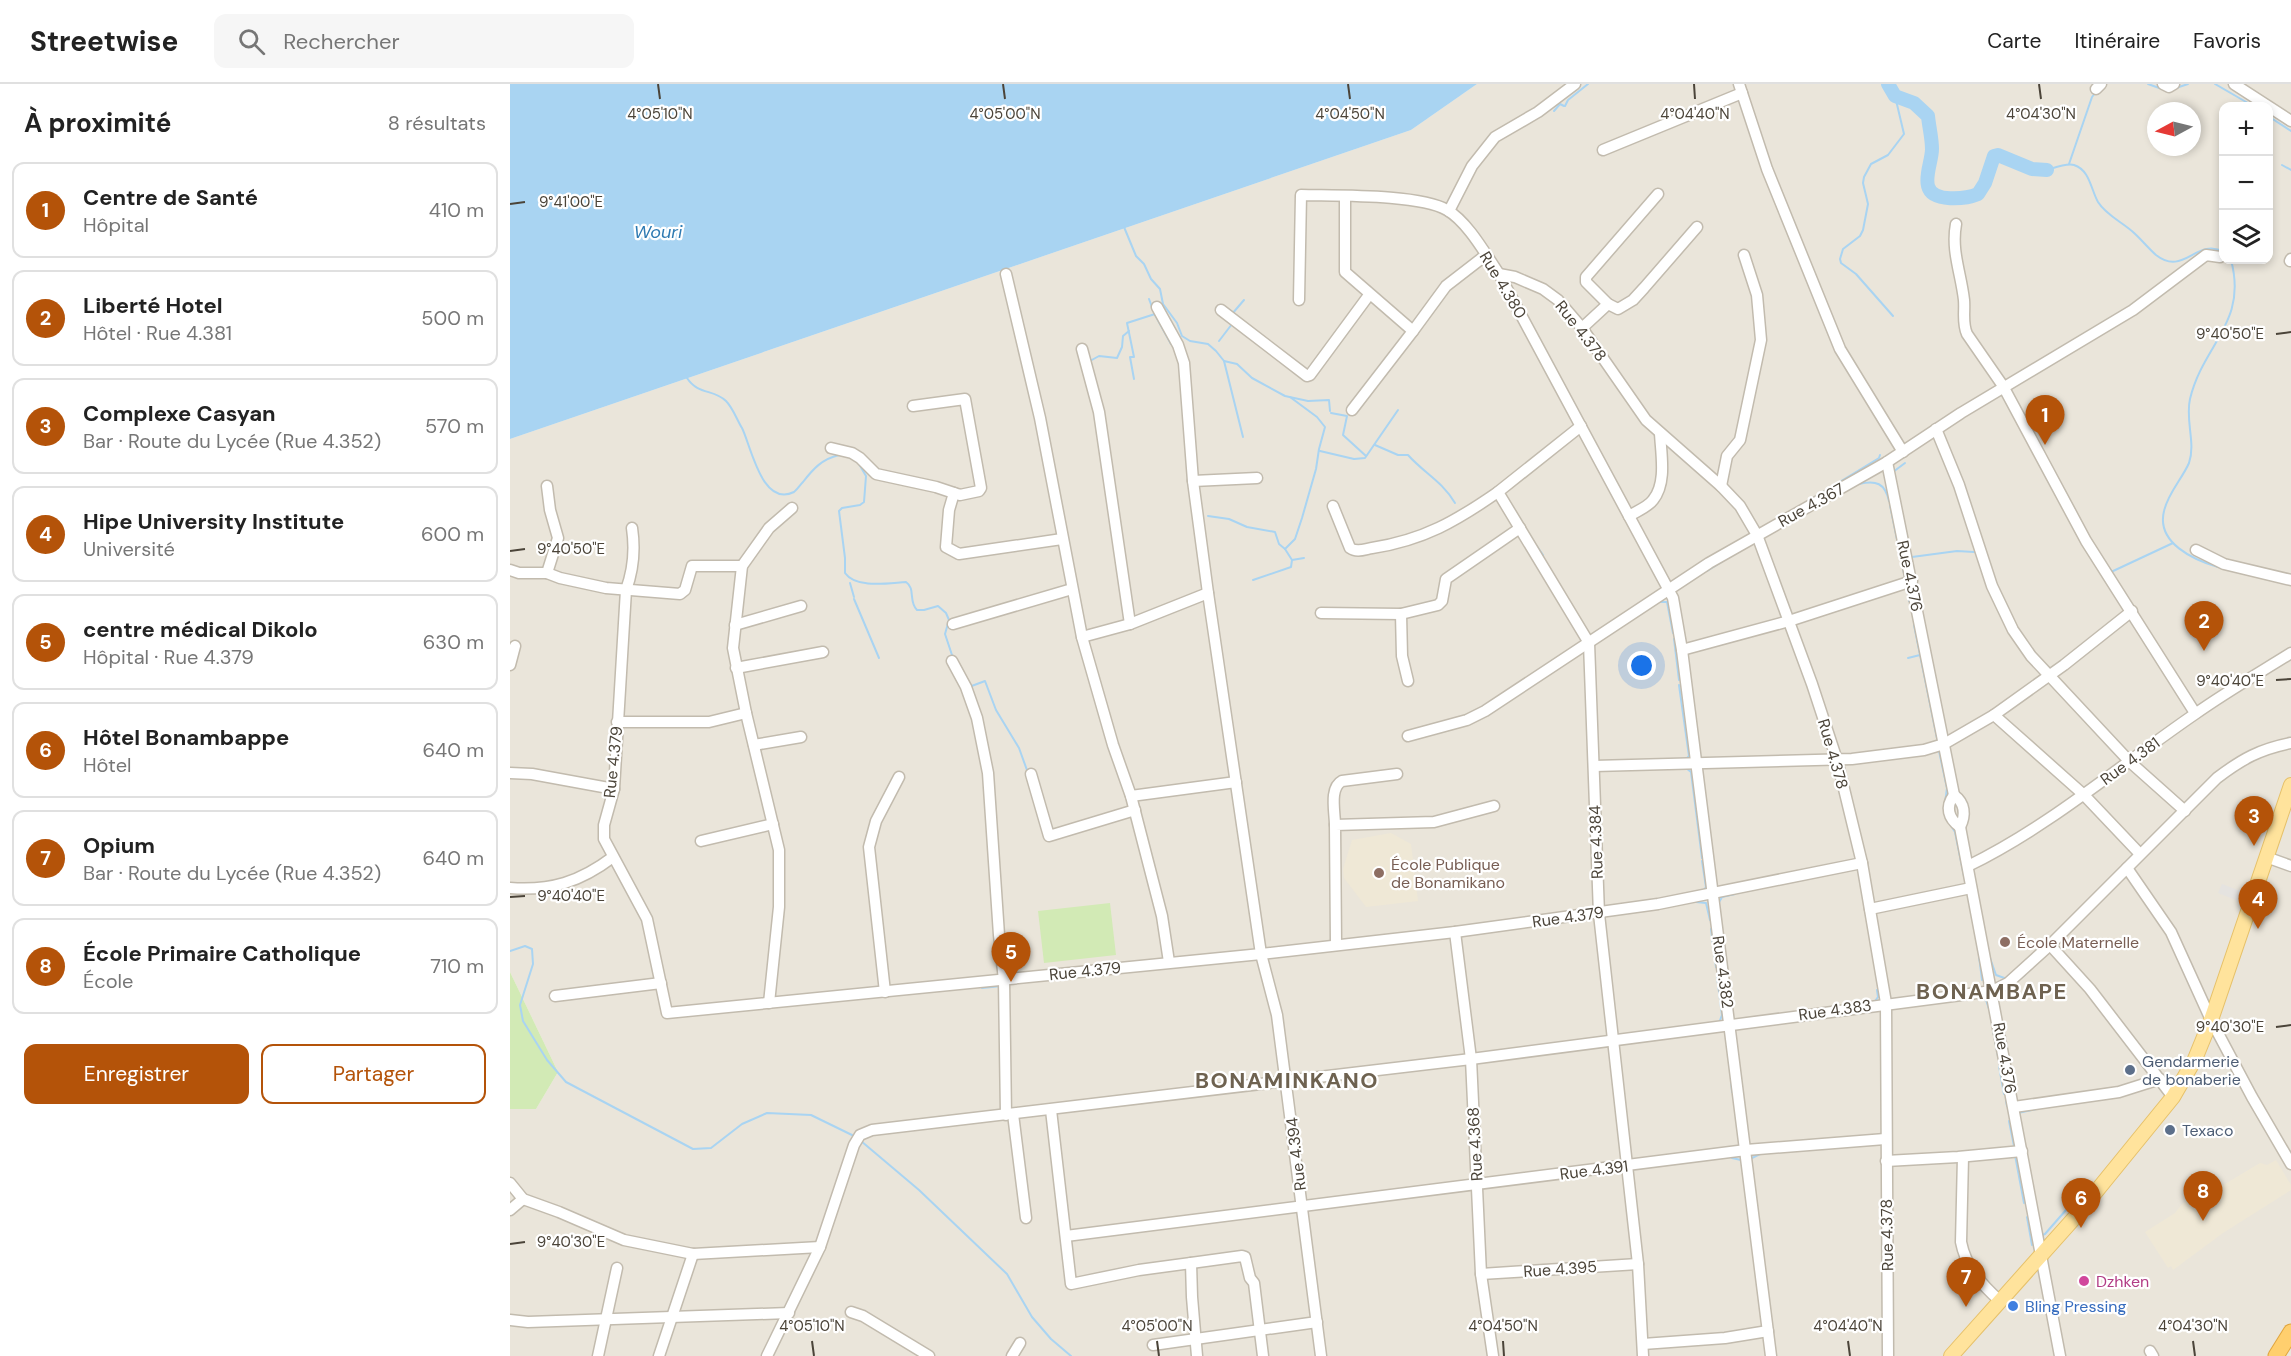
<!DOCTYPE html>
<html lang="fr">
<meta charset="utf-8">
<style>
body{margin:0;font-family:"DM Sans",sans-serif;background:#f6f6f6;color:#222}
.controls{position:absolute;right:18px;top:18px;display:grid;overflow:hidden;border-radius:12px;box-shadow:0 3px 9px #0003}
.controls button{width:54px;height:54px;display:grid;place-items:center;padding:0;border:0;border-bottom:2px solid #e0e0e0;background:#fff;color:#222;font:30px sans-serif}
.compass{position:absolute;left:1637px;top:18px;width:54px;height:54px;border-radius:50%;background:#fff;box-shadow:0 3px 9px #0003;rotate:263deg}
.you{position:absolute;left:1132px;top:582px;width:21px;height:21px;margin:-15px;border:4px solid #fff;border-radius:50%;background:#1a73e8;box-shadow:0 0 0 9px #1a73e833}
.badge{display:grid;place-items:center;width:39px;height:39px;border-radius:50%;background:#b45309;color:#fff;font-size:20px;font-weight:700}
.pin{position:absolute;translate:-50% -50px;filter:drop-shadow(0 2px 3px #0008)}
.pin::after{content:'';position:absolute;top:32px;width:21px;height:18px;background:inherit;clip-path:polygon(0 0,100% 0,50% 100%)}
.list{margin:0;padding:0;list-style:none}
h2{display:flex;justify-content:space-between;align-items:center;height:78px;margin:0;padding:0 24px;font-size:26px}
h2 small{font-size:20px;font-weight:400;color:#767676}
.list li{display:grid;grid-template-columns:39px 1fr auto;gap:18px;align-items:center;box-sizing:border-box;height:96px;margin:0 12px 12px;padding:0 12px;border:2px solid #e0e0e0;border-radius:12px}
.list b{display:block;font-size:22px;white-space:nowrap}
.list p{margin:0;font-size:20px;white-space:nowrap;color:#767676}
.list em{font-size:20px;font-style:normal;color:#767676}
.actions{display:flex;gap:12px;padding:18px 24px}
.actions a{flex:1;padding:14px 0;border:2px solid #b45309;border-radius:12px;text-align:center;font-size:21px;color:#b45309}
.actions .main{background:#b45309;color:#fff}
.icon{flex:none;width:33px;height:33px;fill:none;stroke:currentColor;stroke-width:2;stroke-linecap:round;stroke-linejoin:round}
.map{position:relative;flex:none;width:1781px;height:1272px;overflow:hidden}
header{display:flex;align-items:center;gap:36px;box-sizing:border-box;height:84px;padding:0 30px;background:#fff;border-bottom:2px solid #e0e0e0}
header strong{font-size:28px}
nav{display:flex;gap:33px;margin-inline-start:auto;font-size:21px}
.search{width:420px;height:54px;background:#f6f6f6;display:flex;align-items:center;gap:15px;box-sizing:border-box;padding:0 21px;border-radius:12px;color:#767676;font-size:22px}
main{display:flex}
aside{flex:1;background:#fff}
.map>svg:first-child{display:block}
.residential{fill:#eae5da;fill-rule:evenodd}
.education{fill:#efe8d6}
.green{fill:#d2eab5}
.parking{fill:#e5e3e0}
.water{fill:#a9d4f2}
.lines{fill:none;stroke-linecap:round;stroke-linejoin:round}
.stream{stroke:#a9d4f2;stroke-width:2}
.river{stroke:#a9d4f2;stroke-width:14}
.minor-casing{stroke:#c2bbae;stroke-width:13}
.major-casing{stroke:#e6c16a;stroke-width:16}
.highway-casing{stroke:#e0a43c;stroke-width:17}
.minor{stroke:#fff;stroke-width:10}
.major{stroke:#ffe39c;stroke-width:14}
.highway{stroke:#ffcf6e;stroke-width:15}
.ticks{fill:none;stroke:#4b4439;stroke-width:2}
.education-dot{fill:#8d6e63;stroke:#fff;stroke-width:2}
.service-dot{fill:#5c6f8a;stroke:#fff;stroke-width:2}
.hotel-dot{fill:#d1479c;stroke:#fff;stroke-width:2}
.shop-dot{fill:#3f7fe0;stroke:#fff;stroke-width:2}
.labels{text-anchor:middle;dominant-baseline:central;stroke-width:4.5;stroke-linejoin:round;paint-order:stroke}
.street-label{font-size:16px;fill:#4b4439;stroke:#fff}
.education-label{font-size:16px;fill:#785e54;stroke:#fff;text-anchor:start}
.service-label{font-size:16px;fill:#4e5e75;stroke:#fff;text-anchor:start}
.hotel-label{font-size:16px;fill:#b23c85;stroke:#fff;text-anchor:start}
.shop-label{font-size:16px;fill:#366cbe;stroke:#fff;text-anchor:start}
.water-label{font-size:18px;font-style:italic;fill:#2e7ab2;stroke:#fff}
.district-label{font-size:22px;font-weight:bold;letter-spacing:1.5px;fill:#6e6250;stroke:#fff}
.ticks-label{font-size:15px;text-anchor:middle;fill:#4b4439;stroke:#fff;stroke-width:4.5;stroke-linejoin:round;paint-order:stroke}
</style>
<header>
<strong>Streetwise</strong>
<div class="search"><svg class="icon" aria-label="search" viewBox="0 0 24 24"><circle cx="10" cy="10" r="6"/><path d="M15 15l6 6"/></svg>Rechercher</div>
<nav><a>Carte</a><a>Itinéraire</a><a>Favoris</a></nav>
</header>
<main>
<aside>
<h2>À proximité<small>8 résultats</small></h2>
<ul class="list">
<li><span class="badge">1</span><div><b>Centre de Santé</b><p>Hôpital</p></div><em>410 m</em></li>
<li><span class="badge">2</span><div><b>Liberté Hotel</b><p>Hôtel · Rue 4.381</p></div><em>500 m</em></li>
<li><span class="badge">3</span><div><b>Complexe Casyan</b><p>Bar · Route du Lycée (Rue 4.352)</p></div><em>570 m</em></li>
<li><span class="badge">4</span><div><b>Hipe University Institute</b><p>Université</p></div><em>600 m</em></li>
<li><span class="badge">5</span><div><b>centre médical Dikolo</b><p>Hôpital · Rue 4.379</p></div><em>630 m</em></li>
<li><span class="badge">6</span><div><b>Hôtel Bonambappe</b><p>Hôtel</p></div><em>640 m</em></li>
<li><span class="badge">7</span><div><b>Opium</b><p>Bar · Route du Lycée (Rue 4.352)</p></div><em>640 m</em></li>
<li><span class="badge">8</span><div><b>École Primaire Catholique</b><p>École</p></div><em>710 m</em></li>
</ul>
<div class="actions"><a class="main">Enregistrer</a><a>Partager</a></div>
</aside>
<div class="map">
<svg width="1781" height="1272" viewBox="0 0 1781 1272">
<rect width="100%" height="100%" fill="#f6f3ec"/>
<!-- residential -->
<path class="residential" d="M967,0H1781V1272H0V1025H26L48,988L0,888V355L901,46ZM1714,22H1758V176H1714ZM1646,27H1682V63H1646Z"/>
<!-- education -->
<g class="education">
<path d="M881,749L901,760L908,817L856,823L834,794L833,785L842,756Z"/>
<path d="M1766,1076L1781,1101V1106L1713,1149L1663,1186L1661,1182L1658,1184L1635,1148L1665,1129L1672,1120L1698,1103L1705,1106L1750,1079L1757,1081Z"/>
</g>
<!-- green -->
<g class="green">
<path d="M600,819L606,871L534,879L528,827Z"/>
<path d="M0,888L48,988L26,1025H0Z"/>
</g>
<!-- parking -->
<path class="parking" d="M1712,800L1733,808L1734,810L1731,818L1708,809Z"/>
<!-- water -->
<path class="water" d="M0,0H967L901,46L0,355Z"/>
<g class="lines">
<!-- stream -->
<g class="stream">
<path d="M1638,0L1652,5"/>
<path d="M1705,0L1743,22"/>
<path d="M1666,4L1678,0"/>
<path d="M1055,22L1058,16L1078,0"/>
<path d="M1044,27L1050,20L1054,22"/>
<path d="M1758,32L1781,47"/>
<path d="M1559,80L1582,13L1586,8"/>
<path d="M1772,81L1781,86"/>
<path d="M1537,86C1544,84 1556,79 1564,81C1580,86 1581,106 1588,118C1596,131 1612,138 1623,148C1631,155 1638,164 1646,171C1674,193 1686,153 1714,168"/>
<path d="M614,143L626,172L634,180L641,195L650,205L653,220L667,239L672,252L680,257L698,260L706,267L714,277L733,353"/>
<path d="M639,215L642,223"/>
<path d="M644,229L661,260"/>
<path d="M722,230L734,216"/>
<path d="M1383,232L1346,190L1331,179L1330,175L1333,165L1350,152L1353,146L1358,120L1353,99L1354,93L1361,80L1378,71L1394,50L1385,12"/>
<path d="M709,257L722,240"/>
<path d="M580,277L589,272L607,274L612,263L613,252L619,247"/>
<path d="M714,277L727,280L742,294L775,312L798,317L819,316L820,327"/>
<path d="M177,294C188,311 204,305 216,317C223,324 227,336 232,344C241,362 252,424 284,408C287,406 290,401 293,398C303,385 312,375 329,371"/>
<path d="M624,295L620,273H624L617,239L645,230"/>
<path d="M821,329L837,332L833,351L856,372"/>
<path d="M865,361L888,371H898C914,389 932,397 945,419"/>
<path d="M810,367L844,375L855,374L888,326"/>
<path d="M349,380L356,392L354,418L350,421L332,424L329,427L335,474V489C346,505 379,499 396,498C406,505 398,517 407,526H414L428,522L436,529L439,536L435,550L443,574"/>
<path d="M1383,388L1395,379"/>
<path d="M1349,400C1366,396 1375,399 1379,417"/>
<path d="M1300,416L1369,374L1370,371"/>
<path d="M1380,421L1395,494"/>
<path d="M698,432L719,435L737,443L765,448L769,460L775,465L782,476"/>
<path d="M1026,461L1033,471"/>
<path d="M775,465L785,455L792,434L806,385L809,365L815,343L807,333L780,313"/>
<path d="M1402,473L1447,467L1464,468"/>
<path d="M782,476L794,474"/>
<path d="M1708,483C1684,476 1646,459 1654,427C1658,409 1672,395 1679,379C1686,359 1675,336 1680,315C1693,260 1738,239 1721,176"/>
<path d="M1197,487L1213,477"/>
<path d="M1601,488L1663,459"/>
<path d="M743,496L781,483L782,476"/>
<path d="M340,499L344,513"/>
<path d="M1397,502L1399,517"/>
<path d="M344,515L369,574"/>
<path d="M1150,518H1157L1163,549"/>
<path d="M1404,541L1428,659"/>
<path d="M1164,555L1169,596"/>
<path d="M1398,574L1410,571"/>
<path d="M1169,601L1179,672L1175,676"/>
<path d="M459,603L475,597L486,626L509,664L518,689"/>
<path d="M1429,667L1437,704L1435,719"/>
<path d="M1176,684L1181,688L1192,774"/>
<path d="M1434,724L1437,736"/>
<path d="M1440,740L1445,748L1454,792"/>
<path d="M1192,777L1196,803L1193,807"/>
<path d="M1186,818L1196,819L1200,836"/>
<path d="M1208,820L1212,813L1225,810"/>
<path d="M1201,845L1206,883"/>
<path d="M0,867L15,862L22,865L23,880L10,921L13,937L37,976L56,998L183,1065L201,1064L232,1040L257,1029L301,1031L344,1052"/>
<path d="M1469,872L1472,896"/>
<path d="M1480,874L1486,891L1497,895"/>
<path d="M1207,892L1212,931L1209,939"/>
<path d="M472,904L492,902"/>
<path d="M1471,914L1476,916L1479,925"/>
<path d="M1365,917L1368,913L1367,906"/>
<path d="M1487,918L1493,908L1515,891"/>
<path d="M1483,946L1488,972"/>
<path d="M1489,982L1494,1010"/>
<path d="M1221,996L1222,1008"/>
<path d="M1496,1016L1497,1022"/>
<path d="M1508,1029L1526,1025"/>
<path d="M488,1036H496"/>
<path d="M1499,1037L1504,1062"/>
<path d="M351,1057L409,1106L497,1190L522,1233L541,1255L561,1272"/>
<path d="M1505,1071L1514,1119"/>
<path d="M1222,1074L1231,1076"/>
<path d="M1240,1075L1250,1070"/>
<path d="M1517,1133L1522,1161"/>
<path d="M1530,1152L1535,1150L1577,1102"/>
</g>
<!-- river -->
<path class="river" d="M1378,0L1385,12L1404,19L1418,32C1419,43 1422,54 1422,65C1422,76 1415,91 1418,102C1422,119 1456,115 1468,110L1475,99L1484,72L1488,71L1522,85L1537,86"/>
<!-- minor casing -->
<g class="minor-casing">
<g id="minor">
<path d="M1229,0L1257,85L1330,265L1393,368"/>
<path d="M1653,0L1659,3L1664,0"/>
<path d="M1724,0L1781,37"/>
<path d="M1586,5L1591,0"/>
<path d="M1093,66L1232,9"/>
<path d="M1148,110L1076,193V198L1098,220L1108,225L1123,216L1134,204L1187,143"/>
<path d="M835,113V188L903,247L936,202L976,171"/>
<path d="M939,127L962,82L985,53L1028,28L1065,0"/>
<path d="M1446,140C1441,167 1451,189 1454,216C1455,228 1452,239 1457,250L1493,302L1576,457L1685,629"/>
<path d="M1780,177L1781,175"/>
<path d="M496,190L530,334L572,553L603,661L621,712L652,832L659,878"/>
<path d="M989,190L1005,193L1033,205L1048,216L1072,244L1136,336L1211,402L1230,422L1247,451L1302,600L1327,676L1352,779L1376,919L1378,1272"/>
<path d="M789,216L791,111C826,112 909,110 937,126C958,138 976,171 989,190L1163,514L1172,566L1261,1272"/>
<path d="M647,223L668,261L674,279L683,397L698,509L751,870L767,931L811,1272"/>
<path d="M711,226L797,292L800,291L859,211"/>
<path d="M1072,244L1098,220"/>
<path d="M572,265L589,328L620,540"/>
<path d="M842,326L903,247"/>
<path d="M1071,342L988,408L1079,559L1089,830L1128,1180L1133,1272"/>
<path d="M1426,345L1449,401L1482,502L1503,546L1521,572L1620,678L1675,727"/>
<path d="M321,364L342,369L350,374L366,390L426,403L450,411L469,407L471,404L455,315L403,322"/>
<path d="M1377,378L1444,711"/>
<path d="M683,397L747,394"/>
<path d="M37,402L40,426L48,454L37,489"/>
<path d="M1211,402L1217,372L1230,356L1251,256L1247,211L1234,171"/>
<path d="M444,409L439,426L436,463L449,470L552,455"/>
<path d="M823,422L840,464C847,469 855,465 862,464C914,456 946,437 988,408"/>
<path d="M1119,432C1127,427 1138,423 1143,416C1157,399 1151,370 1150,349"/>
<path d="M122,444C125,464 123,487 116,506L104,705L94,741V755L137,835L157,929L751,870L945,848L1148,820L1352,779"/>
<path d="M1686,466L1714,480L1781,496"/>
<path d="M0,486L9,489H37L50,494L96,504L170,510L175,506L182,482H232"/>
<path d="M811,529L891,530L928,521L932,517L936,495L1010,444"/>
<path d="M891,530L892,572L898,597"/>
<path d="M443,540L562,505"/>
<path d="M225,541L291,522"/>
<path d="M572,553L620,540L698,509"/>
<path d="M1172,566L1279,537L1402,497"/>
<path d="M442,577L456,603L467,634L478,689L489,851L494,896L496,1031"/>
<path d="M0,581L5,562"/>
<path d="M226,584L313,568"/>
<path d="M1484,631L1574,711L1630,770"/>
<path d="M107,638H199L236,629"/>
<path d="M898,652L957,636L975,627L1199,479L1377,378L1451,329L1623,226L1696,171L1710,173"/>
<path d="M244,661L291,653"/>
<path d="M1084,682L1342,675L1414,666L1434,660L1484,631L1554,581L1622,527"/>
<path d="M0,689L22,690L104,705"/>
<path d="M521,690L539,752L625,726"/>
<path d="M1444,711C1435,723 1438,734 1450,743"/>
<path d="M1444,711C1455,719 1456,731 1450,743"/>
<path d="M621,712L726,698"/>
<path d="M825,741C825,728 819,704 832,697L887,690"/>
<path d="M1450,743L1550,1272"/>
<path d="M191,757L263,740"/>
<path d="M1756,773L1781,782"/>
<path d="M1458,782C1540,742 1609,682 1685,630C1716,608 1749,589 1781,569"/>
<path d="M1617,784L1661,848L1701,936L1742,1013L1781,1080"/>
<path d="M0,804C41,807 70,798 103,773"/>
<path d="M1360,825L1461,804"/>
<path d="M945,848L961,975L971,1190L983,1272"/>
<path d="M826,861L825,741L924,738L984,722"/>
<path d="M1540,861L1580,905L1663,1013"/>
<path d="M375,908L359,763L366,737L389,693"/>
<path d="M45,912L151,899"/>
<path d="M259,919L269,823V766L236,629L223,564L232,482L259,444L282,424"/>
<path d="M1504,1023L1609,1008L1650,995"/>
<path d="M541,1026L561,1200L629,1186L681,1179L682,1213L687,1272"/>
<path d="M503,1030L516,1134"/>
<path d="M1453,1073L1451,1158C1456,1183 1471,1200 1490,1217"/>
<path d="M1376,1077L1448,1073L1512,1067"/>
<path d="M0,1099L13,1115L49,1128L114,1156L183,1170L310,1163"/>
<path d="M0,1126L13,1115"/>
<path d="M556,1152L1236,1066L1375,1055"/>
<path d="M681,1179L732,1172L735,1173L740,1194L744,1199L753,1272"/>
<path d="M971,1190L1128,1180"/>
<path d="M341,1228L353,1232L419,1272"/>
<path d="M0,1236L18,1238L279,1229"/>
<path d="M1133,1260L1215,1254L1258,1247"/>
<path d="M643,1261L807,1238"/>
<path d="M1640,1267L1643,1272"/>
<path d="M88,1272L107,1184"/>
<path d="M149,1272L183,1170"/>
<path d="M257,1272L310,1163L344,1061L350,1051L362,1046L961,975L1482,907L1498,899L1540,861L1707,694C1732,675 1750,665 1781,659"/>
<path d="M502,1272L510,1259"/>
</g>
</g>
<!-- major casing -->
<g class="major-casing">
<path id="major" d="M1441,1272L1567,1131L1663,1013L1685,975L1701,936L1781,701"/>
</g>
<!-- highway casing -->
<g class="highway-casing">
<path id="highway" d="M1766,1272L1781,1248"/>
</g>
<!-- minor -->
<use href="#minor" class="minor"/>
<!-- major -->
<use href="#major" class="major"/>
<!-- highway -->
<use href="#highway" class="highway"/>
</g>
<!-- ticks -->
<path class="ticks" d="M148,0L150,15M493,0L495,15M838,0L840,15M1184,0L1185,15M1529,0L1531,15M0,120L15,118M1766,250L1781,248M0,467L15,465M1766,596L1781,595M0,813L15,812M1766,943L1781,941M0,1160L15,1158M302,1257L304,1272M647,1257L649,1272M993,1257L994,1272M1338,1257L1340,1272M1683,1257L1685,1272"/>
<!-- markers -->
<g class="education-dot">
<circle cx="869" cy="789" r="6"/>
<circle cx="1495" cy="858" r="6"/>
</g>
<g class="service-dot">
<circle cx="1620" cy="986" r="6"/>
<circle cx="1660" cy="1046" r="6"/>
</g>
<circle class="hotel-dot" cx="1574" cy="1197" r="6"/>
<circle class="shop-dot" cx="1503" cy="1222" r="6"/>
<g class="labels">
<!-- street labels -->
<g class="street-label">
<text transform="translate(993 201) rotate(59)">Rue 4.380</text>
<text transform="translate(1071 247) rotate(52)">Rue 4.378</text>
<text transform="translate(1301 421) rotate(-29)">Rue 4.367</text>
<text transform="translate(1400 492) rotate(78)">Rue 4.376</text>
<text transform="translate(1323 670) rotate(74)">Rue 4.378</text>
<text transform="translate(1620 677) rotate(-36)">Rue 4.381</text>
<text transform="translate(103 678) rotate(-84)">Rue 4.379</text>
<text transform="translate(1086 758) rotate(-92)">Rue 4.384</text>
<text transform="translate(1058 833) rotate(-8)">Rue 4.379</text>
<text transform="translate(575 887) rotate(-6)">Rue 4.379</text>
<text transform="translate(1213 888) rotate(82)">Rue 4.382</text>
<text transform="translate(1325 926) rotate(-8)">Rue 4.383</text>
<text transform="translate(1495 974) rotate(80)">Rue 4.376</text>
<text transform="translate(965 1060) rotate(-93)">Rue 4.368</text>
<text transform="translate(786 1070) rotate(-97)">Rue 4.394</text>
<text transform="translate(1084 1086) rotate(-7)">Rue 4.391</text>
<text transform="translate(1377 1151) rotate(-91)">Rue 4.378</text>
<text transform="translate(1050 1185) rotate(-4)">Rue 4.395</text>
</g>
<!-- education labels -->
<g class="education-label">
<text x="881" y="780">École Publique<tspan x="881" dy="18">de Bonamikano</tspan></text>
<text x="1507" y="858">École Maternelle</text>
</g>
<!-- service labels -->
<g class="service-label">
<text x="1632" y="977">Gendarmerie<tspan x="1632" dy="18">de bonaberie</tspan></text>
<text x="1672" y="1046">Texaco</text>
</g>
<!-- hotel labels -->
<g class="hotel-label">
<text x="1586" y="1197">Dzhken</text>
</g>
<!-- shop labels -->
<g class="shop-label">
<text x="1515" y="1222">Bling Pressing</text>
</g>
<!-- water labels -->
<g class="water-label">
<text x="148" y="148">Wouri</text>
</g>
<!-- district labels -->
<g class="district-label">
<text x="1482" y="907">BONAMBAPE</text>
<text x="777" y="996">BONAMINKANO</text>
</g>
</g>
<g class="ticks-label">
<text x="150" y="35">4°05'10"N</text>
<text x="495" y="35">4°05'00"N</text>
<text x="840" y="35">4°04'50"N</text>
<text x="1185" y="35">4°04'40"N</text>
<text x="1531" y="35">4°04'30"N</text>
<text x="61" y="123">9°41'00"E</text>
<text x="1720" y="255">9°40'50"E</text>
<text x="61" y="470">9°40'50"E</text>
<text x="1720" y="602">9°40'40"E</text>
<text x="61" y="817">9°40'40"E</text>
<text x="1720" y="948">9°40'30"E</text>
<text x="61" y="1163">9°40'30"E</text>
<text x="302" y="1247">4°05'10"N</text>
<text x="647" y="1247">4°05'00"N</text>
<text x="993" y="1247">4°04'50"N</text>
<text x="1338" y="1247">4°04'40"N</text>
<text x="1683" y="1247">4°04'30"N</text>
</g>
</svg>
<div class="controls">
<button>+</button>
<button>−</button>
<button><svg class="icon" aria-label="layers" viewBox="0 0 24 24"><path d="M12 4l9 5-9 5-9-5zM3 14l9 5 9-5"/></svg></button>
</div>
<svg class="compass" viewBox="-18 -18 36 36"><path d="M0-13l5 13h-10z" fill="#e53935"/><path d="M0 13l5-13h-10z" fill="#767676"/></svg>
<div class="you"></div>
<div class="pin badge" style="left:1535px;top:361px">1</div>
<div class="pin badge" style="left:1694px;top:567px">2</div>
<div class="pin badge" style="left:1744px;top:762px">3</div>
<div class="pin badge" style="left:1748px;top:845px">4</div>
<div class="pin badge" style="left:501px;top:898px">5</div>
<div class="pin badge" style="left:1571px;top:1144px">6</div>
<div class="pin badge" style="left:1456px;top:1223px">7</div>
<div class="pin badge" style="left:1693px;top:1137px">8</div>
</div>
</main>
